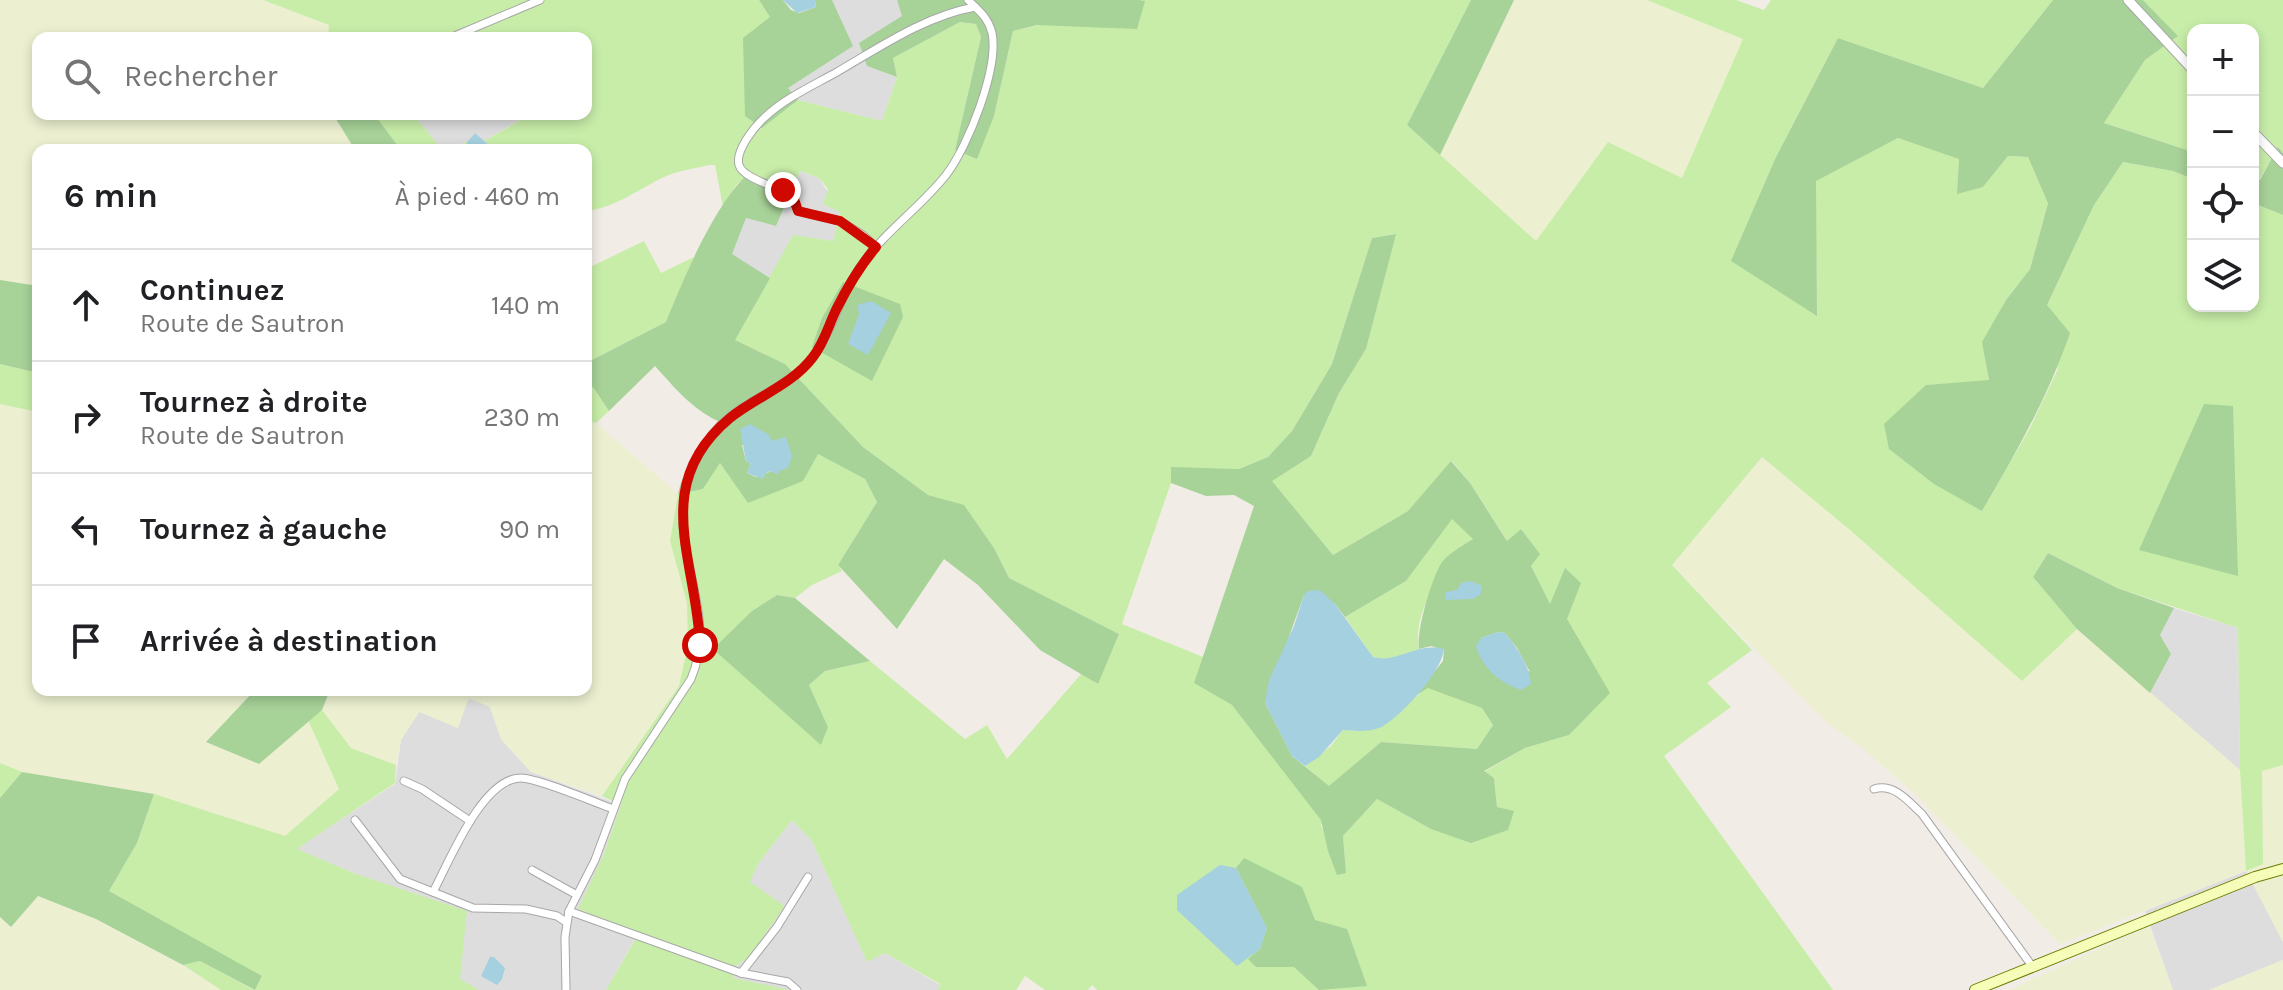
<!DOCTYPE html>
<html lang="fr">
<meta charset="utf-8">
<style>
body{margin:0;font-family:Karla,sans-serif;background:#f6f6f6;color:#202124}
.controls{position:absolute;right:24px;top:24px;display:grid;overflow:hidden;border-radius:16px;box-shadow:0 4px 12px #0003}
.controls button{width:72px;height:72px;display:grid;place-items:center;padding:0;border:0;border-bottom:2px solid #e0e0e0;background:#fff;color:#202124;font:40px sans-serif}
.stop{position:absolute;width:24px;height:24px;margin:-18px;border:6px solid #cf0900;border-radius:50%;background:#fff}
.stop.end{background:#cf0900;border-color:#fff;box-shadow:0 2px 8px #0008}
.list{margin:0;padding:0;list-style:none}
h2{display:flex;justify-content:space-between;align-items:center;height:104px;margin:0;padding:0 32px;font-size:34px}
h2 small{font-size:26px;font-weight:400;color:#757577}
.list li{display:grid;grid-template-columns:52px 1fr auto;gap:24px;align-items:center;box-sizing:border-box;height:112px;padding:0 32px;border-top:2px solid #e0e0e0}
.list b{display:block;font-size:30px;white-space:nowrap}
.list p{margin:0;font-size:26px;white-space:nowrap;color:#757577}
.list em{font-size:26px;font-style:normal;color:#757577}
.icon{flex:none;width:44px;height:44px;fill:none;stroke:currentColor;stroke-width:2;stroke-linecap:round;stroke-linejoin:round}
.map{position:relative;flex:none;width:2283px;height:990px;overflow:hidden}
.search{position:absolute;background:#fff;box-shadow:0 4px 12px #0003;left:32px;top:32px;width:560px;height:88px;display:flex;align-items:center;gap:20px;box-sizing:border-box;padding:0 28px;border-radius:16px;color:#757577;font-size:30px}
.panel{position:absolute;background:#fff;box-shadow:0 4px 12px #0003;left:32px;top:144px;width:560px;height:552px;border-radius:16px}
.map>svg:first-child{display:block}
.residential{fill:#dedddd}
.farmland{fill:#ecf0d0}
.grass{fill:#c8eda9;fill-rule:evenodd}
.forest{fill:#a7d298;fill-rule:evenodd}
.water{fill:#a4d0e0}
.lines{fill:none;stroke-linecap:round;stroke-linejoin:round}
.minor-casing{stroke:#a7a7a7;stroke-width:9}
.tertiary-casing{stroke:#a7a7a7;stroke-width:11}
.secondary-casing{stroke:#6a7d00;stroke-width:12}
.minor{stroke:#fff;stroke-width:7}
.tertiary{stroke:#fff;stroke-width:9}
.secondary{stroke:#f6fdb8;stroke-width:10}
.route{stroke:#cf0900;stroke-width:10}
</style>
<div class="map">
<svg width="2283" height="990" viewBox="0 0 2283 990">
<rect width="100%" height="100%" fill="#f1ede6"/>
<!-- residential -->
<g class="residential">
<path d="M832,0H897L903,16L867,66L897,77L882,121L798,100L787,88L852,46Z"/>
<path d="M413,114H516L520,120L484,141L475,133L467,142L449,149L439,146Z"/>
<path d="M800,171L819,178L840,212L833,241L793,236L770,278L731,254L746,218L776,226Z"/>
<path d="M2174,608L2238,628L2240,770L2150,693L2171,654L2160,635Z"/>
<path d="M471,698L490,707L501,739L531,772L621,805L603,856L639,932L606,990H479L460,980L356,874L296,849L395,784L401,740L419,712Z"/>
<path d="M792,820L812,841L867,961L885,953L940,985L938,990H790L733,979L737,965L749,957L784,906L749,882L758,864Z"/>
<path d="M2246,871L2283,942V960L2209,990H2173L2145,911Z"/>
</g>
<!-- farmland -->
<g class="farmland">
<path d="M0,0H263L329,25L328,38H38V114H333L355,150H38V287L0,281Z"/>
<path d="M1514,0H1647L1744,38L1682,178L1608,142L1536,241L1440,155Z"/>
<path d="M0,404L38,412V690H255L206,742L259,763L308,720L339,789L285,836L154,794L22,772L0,763Z"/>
<path d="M586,421L596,423L678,494L670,541L687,603L688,646L679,686L602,796L531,772L501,739L490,707L471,699L468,700L458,728L419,712L401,740L396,765L351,748L322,710L330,690H586Z"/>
<path d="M1762,457L1850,530L2022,681L2077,629L2240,770L2247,871L2263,864L2262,771L2283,765V942L2246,871L2060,944L1916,795L1860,746L1826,722L1672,565Z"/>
<path d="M38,896L96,919L155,949L221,990H0V917L11,927Z"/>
<path d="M2149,926L2173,990H2011L2044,974Z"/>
<path d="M2283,960V990H2209L2234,980Z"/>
</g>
<!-- grass -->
<g class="grass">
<path d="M263,0H759L770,17L762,127L798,100L882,121L897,77L893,58L960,22L976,24L981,37L955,150L976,158L994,116L1013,31L1144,1L1139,0H1471L1407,125L1536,241L1608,142L1682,178L1743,39L1647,0H1736L1764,10L1771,0H2053L1983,88L1838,38L1776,157L1732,261L1817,315L1815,181L1898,138L1960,159L1957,193L1983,187L2008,156L2028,157L2048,202L2030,269L2006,300L1983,342L1989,381L1926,385L1982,511L2030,428L2058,369L2047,305L2094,205L2123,162L2173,171L2193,179V306H2253V203L2283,215V765L2262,771L2263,864L2246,871L2240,770L2238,628L2117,588L2048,553L2033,577L2077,629L2022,681L1850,530L1762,457L1672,565L1752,650L1707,683L1731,707L1664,756L1833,990H1097L1092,985L1088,990H1045L1025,976L1016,990H938L940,984L885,953L867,962L812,841L792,820L758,864L750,882L785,906L749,957L737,965L733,978L790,990H606L639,933L578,909L603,856L621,805L602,796L679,686L688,645L687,603L670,541L678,494L703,489L720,463L749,503L818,454L865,479L877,502L838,565L842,571L812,585L795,598L777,595L752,611L821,744L828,727L809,685L825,671L870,661L965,739L987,725L1007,759L1082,673L1097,684L1119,634L1009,578L994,548L964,506L928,495L863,447L785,364L734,340L793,235L833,241L840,212L823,204L828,189L819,178L800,171L788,198L750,173L736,185L723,207L715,165H709C693,169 675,171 660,179C636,191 614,208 586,211V150H494L484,141L519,121L516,114H586V38H515L512,34L500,38H328L329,25ZM1395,234L1366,349L1339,393L1311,456L1271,480L1333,555L1408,511L1452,461L1470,483L1508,542L1521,529L1539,553L1531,566L1550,605L1565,569L1580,583L1567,619L1569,735L1525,748L1484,772L1494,778L1497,807L1431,829L1377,799L1343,836L1346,873L1321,826L1322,820L1232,705L1195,683L1203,657L1122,624L1171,483V468L1239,469L1268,457L1292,431L1332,364L1372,238Z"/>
<path d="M2143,0H2283V153L2278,148L2259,180L2253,177V30H2193V152L2104,123L2145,60L2178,36Z"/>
<path d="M374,114H413L439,146L449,149L467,142L468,150H401Z"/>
<path d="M644,241L661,273L694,257L666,322L586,363V269Z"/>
<path d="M0,364L38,373V412L0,404Z"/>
<path d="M593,387L609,411L596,423L586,421V392Z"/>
<path d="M1452,518L1473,538C1447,570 1412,604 1419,649L1387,661L1373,657L1345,617L1406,581Z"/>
<path d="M1428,687L1482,708L1493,725L1477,749L1381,742L1329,787L1305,766L1331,746L1343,730C1392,734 1392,713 1428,687Z"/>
<path d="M322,710L351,748L396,765L395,783L297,849L356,874L467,911L460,979L479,990H255L262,977L109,891L137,843L154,794L285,836L339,789L308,720Z"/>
<path d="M0,763L22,772L0,798Z"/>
<path d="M200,961L254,990H221L183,965Z"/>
</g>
<!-- forest -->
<g class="forest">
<path d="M759,0H783L791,10L799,13L816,7L815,0H832L853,46L788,88L798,100L762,128L745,116L743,38L770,17Z"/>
<path d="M897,0H1139L1145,1L1137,29L1037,25L1013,31L994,116L977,159L955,150L981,37L976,24L960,22L893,58L897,77L867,66L859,43L902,16Z"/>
<path d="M1471,0H1514L1440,155L1407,125Z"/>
<path d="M2053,0H2143L2178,36L2145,60L2104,123L2193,152V179L2173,171L2123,162L2094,205L2047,305L2070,333C2048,397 2016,453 1982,511L1934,484L1889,449L1884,424L1926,385L1989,380L1982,342L2006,300L2030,269L2048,203L2028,157L2008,156L1983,187L1957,194L1959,159L1898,138L1816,181L1817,316L1731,261L1776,157L1838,38L1983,88Z"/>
<path d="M333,114H374L401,150H355Z"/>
<path d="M2278,147L2283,153V215L2253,203V177L2260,180Z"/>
<path d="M750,172L788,198L776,226L746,218L732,254L770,278L735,340L785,364L863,447L928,495L964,505L994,548L1009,578L1119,634L1098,684L1040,650L978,585L944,559L897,629L838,565L877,502L865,479L818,454L803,481L748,503L720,463L703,489L678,494C685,464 701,445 718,421C692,409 674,387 655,366L609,411L593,387L586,392V363L666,322C684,278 714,204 750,172ZM772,441V471L756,477L747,473L751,464L746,461L742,445Z"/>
<path d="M1396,234L1366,349L1339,393L1311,456L1272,481L1333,555L1408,511L1451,461L1470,483L1507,541L1521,529L1540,554L1531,566L1550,604L1565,568L1581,583L1567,619L1610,693L1569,735L1525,748L1484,771L1494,778L1497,807L1514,811L1508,830L1471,843L1431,829L1377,799L1343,836L1346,873L1337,875L1328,851L1321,820L1232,705L1194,683L1254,506L1234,495L1206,496L1171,483V467L1239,469L1268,457L1292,431L1332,364L1372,238ZM1452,519L1473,539C1464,545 1449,553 1442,562C1432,577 1416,631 1419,649L1431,646L1444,650L1443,661L1415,696L1428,688L1482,708L1493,725L1477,749L1381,742L1329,786L1292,756L1265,703L1304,595L1335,604L1345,617L1406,581ZM1498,632L1505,633L1517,648L1530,672L1481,638Z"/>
<path d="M0,280L38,286V373L0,364Z"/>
<path d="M843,282L900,304L903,317L872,381L812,347L822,318Z"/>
<path d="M2204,404L2233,406L2238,576L2139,550Z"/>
<path d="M2048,553L2117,588L2174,608L2160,635L2171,654L2150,693L2077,629L2033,577Z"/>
<path d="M777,595L795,598L870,661L825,671L809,685L828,727L821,745L713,649L752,611Z"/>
<path d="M255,690H330L322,710L259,764L206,742Z"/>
<path d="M22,772L154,794L137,843L109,891L262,976L255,990L200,961L183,965L96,919L38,896L11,927L0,917V798Z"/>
<path d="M1244,858L1302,887L1315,920L1347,929L1367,986L1319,990L1294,967H1256L1248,959L1260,949L1267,928L1236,868Z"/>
</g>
<!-- water -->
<g class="water">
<path d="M783,0H815L816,7L797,13Z"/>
<path d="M475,133L491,147L494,150H468L467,142Z"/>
<path d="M871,301L891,313L868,355L848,344L859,314L857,305Z"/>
<path d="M750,424L768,434L772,441L786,437L792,456L788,468L779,471L778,475L771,471L766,473L763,479L747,473L751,464L746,461L740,429Z"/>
<path d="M1471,581L1482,586L1481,594L1473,599L1445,600L1446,592L1457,590L1461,583Z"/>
<path d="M1320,590L1335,604L1373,657C1400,664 1413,642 1444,649C1442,671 1405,712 1386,724C1374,733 1357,731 1343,730L1319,757L1305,766L1292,756L1265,703L1269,680L1294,626L1304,595L1308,591Z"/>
<path d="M1498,632L1505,633C1517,648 1529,664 1531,684L1521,690C1500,683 1482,668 1476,646L1481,638Z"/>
<path d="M1220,865L1236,868L1267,928L1260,949L1237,966L1177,910V895Z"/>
<path d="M490,957H494L505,968L502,979L497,985L481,976Z"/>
</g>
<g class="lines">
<!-- minor casing -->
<g class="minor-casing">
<g id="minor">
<path d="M450,38L540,0"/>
<path d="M876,247L863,235L840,221L798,211L791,195C779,187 743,179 739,165C735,151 754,127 764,118C785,98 812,86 837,72C880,47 925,16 975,7"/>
<path d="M404,781L422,789L470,821"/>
<path d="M1874,789C1894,783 1908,801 1922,814L2032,966"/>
<path d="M355,820L400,879L473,908L526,909L557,916L566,922"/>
<path d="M532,870L577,895"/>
<path d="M433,892C449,862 482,779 520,778C535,777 594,802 613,809"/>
<path d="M569,911L741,973L788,982L797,990"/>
<path d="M741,973L777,927L808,877"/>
<path d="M566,990L565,937L569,911L595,860L625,779L691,679C726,596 641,527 712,435C735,404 777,393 804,367C831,341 838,298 860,267C884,232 920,208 946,175C968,147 999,68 992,33C988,17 979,11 968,0"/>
</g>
</g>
<!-- tertiary casing -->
<g class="tertiary-casing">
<g id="tertiary">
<path d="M2128,0L2193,70"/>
<path d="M2253,132L2283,163"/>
</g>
</g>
<!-- secondary casing -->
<g class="secondary-casing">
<path id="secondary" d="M1975,990L2255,877L2283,869"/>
</g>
<!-- minor -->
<use href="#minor" class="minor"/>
<!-- tertiary -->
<use href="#tertiary" class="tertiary"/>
<!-- secondary -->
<use href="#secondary" class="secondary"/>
</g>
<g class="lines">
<!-- route -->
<path class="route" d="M700,645C697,561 649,485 730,418C756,397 792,385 813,357C824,343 829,324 837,308C848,286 860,266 876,247L840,221L798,211L793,196L783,190"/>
</g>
</svg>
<div class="controls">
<button>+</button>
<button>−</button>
<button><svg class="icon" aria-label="locate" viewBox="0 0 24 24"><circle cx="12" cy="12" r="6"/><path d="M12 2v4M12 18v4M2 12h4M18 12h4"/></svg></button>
<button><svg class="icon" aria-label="layers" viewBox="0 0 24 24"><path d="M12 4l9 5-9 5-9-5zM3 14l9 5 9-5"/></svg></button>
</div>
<div class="stop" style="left:700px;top:645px"></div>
<div class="stop end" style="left:783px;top:190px"></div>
<div class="search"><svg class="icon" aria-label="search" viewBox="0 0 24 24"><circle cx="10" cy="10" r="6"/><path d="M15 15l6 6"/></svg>Rechercher</div>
<section class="panel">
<h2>6 min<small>À pied · 460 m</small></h2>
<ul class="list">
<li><svg class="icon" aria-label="ahead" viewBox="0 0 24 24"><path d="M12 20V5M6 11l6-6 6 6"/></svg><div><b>Continuez</b><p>Route de Sautron</p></div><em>140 m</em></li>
<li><svg class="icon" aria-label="right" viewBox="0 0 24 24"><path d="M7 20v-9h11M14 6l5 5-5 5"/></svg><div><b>Tournez à droite</b><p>Route de Sautron</p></div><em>230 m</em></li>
<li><svg class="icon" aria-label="left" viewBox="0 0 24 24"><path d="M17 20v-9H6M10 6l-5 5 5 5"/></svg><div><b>Tournez à gauche</b></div><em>90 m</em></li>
<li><svg class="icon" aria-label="arrive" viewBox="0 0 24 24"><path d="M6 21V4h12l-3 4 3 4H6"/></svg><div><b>Arrivée à destination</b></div></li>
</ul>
</section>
</div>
